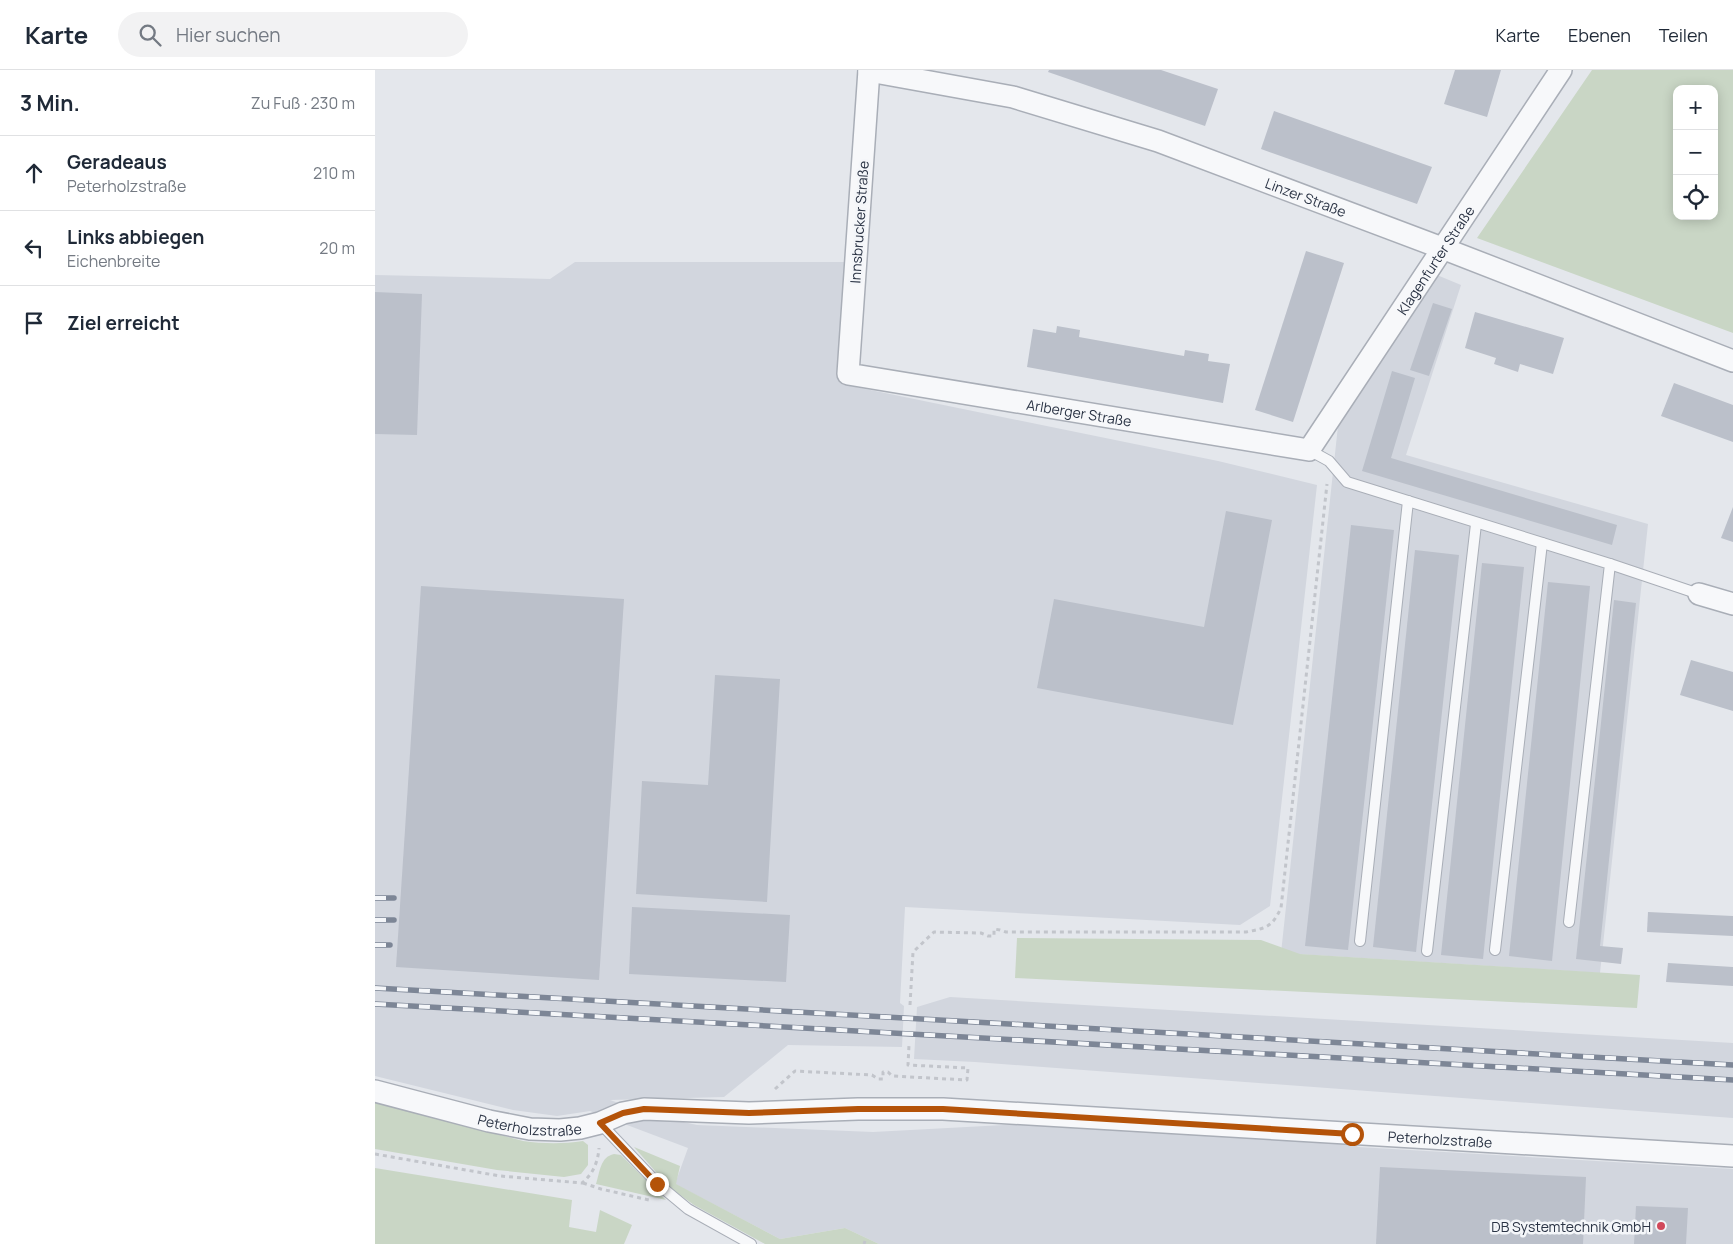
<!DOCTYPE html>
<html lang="de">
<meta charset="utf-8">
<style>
body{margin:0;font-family:Manrope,sans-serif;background:#f2f2f3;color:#1f2937}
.controls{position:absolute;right:15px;top:15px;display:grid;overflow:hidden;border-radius:10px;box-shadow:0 2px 12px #0003}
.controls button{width:45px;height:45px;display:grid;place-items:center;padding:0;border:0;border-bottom:1px solid #e0e1e3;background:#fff;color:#1f2937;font:25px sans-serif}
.stop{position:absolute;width:15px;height:15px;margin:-11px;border:4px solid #b45309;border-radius:50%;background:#fff}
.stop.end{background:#b45309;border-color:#fff;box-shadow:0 1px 5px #0008}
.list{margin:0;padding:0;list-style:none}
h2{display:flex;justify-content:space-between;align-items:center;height:65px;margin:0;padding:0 20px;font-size:21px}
h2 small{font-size:16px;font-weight:400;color:#747a83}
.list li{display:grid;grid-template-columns:32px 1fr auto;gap:15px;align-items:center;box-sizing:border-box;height:75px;padding:0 20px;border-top:1px solid #e0e1e3}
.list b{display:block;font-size:19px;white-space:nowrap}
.list p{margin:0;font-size:16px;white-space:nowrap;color:#747a83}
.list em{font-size:16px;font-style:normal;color:#747a83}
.icon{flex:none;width:28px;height:28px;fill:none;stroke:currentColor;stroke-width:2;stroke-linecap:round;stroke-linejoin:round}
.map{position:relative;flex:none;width:1358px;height:1174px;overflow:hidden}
header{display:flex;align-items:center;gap:30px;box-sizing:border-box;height:70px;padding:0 25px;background:#fff;border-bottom:1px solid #e0e1e3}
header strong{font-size:24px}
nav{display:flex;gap:28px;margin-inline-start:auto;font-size:18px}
.search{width:350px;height:45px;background:#f2f2f3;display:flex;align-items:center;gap:12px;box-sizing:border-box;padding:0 18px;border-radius:28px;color:#747a83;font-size:19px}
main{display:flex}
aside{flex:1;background:#fff}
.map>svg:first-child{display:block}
.built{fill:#d2d6de}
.green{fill:#c9d6c5;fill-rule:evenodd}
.building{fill:#bbc0ca}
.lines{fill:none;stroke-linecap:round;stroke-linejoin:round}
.service-casing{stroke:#a9aeb7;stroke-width:12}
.minor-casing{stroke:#a9aeb7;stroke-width:24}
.path{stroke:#c2c5cb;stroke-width:3;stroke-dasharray:4 4;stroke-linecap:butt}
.service{stroke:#f7f8fa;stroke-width:10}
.minor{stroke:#f7f8fa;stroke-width:21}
.rail-casing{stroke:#7d8696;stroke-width:5.5}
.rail{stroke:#f4f6f9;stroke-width:4;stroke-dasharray:11;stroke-linecap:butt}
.route{stroke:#b45309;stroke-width:6}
.poi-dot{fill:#d1495b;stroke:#f4f6f9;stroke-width:2}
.labels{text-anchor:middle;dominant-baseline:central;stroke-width:5;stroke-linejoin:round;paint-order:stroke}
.street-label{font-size:14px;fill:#2b3445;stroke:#f4f6f9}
.poi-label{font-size:14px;fill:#2b3445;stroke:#f4f6f9;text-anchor:end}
</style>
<header>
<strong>Karte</strong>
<div class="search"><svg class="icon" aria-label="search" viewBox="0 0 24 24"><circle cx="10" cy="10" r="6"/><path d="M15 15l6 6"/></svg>Hier suchen</div>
<nav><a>Karte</a><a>Ebenen</a><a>Teilen</a></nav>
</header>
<main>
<aside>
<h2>3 Min.<small>Zu Fuß · 230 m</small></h2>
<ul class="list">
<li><svg class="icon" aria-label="ahead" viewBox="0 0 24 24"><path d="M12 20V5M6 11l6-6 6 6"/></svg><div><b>Geradeaus</b><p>Peterholzstraße</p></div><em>210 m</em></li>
<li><svg class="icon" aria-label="left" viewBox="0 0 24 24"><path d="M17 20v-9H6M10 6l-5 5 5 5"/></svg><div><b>Links abbiegen</b><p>Eichenbreite</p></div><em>20 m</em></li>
<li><svg class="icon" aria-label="arrive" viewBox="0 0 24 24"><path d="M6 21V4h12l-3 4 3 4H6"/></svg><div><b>Ziel erreicht</b></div></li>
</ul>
</aside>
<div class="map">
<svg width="1358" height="1174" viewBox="0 0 1358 1174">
<rect width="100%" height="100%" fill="#e4e7ec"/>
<!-- built -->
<g class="built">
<path d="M200,192H470L466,314L843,391L942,415L895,836L865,855L530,837L525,933L529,936L527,977L413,975L349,1027L235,1030L281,1046L322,1055L498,1062L665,1053L973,1069L983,1077L1358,1099V1174H504L470,1158L405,1169L300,1114L313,1078L215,1041L182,1046L138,1040L0,1006V205L175,209Z"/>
<path d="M1062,205L1086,215L1031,385L1273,454L1225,903L906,883L963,356Z"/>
<path d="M575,927L1358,973V1048L600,992L539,989L542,937Z"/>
</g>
<!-- green -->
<g class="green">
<path d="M1217,0H1358V263L1102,168ZM1302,19H1339V146H1302Z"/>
<path d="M642,868L886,870L925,884L1265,905L1262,938L640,908Z"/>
<path d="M0,1032L148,1071C169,1074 188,1074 208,1071L213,1075V1095L206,1104L189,1107L122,1100L0,1079Z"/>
<path d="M259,1077L305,1096L301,1114L405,1169L470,1158L504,1174H390L319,1135L294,1117Z"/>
<path d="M239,1084L246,1085L291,1130L221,1114C225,1102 225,1087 239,1084Z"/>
<path d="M0,1098L197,1130L194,1157L221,1162L225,1140L257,1155L249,1174H0Z"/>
</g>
<!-- building -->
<g class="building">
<path d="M674,0H786L843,19L830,56L673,2Z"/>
<path d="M1080,0H1126L1112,47L1069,34Z"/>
<path d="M899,41L1057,97L1042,134L886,79Z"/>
<path d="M931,181L969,193L918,352L880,340Z"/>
<path d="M0,222L47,224L42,365L0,364Z"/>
<path d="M1058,233L1077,239L1054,306L1035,300Z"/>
<path d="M1100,242L1189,268L1178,304L1145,294L1143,302L1119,294L1121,288L1090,278Z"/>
<path d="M682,256L705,260L704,267L809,286L810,280L834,284L833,291L855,294L848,333L652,297L658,259L681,263Z"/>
<path d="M1017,301L1040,308L1016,388L1242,455L1237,475L987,401Z"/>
<path d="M1299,313L1358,335V372L1286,346Z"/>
<path d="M1358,437V472L1346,468Z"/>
<path d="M851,441L897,450L858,655L662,618L679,529L829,557Z"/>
<path d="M976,455L1019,460L973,880L930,876Z"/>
<path d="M1040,480L1084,485L1041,882L998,877Z"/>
<path d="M1107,493L1149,497L1108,889L1066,885Z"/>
<path d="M1173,512L1215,516L1177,891L1134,886Z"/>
<path d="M46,516L249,529L224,910L21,897Z"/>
<path d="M1239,530L1261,533L1225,876L1248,878L1246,894L1201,889Z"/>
<path d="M1316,590L1358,602V641L1305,625Z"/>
<path d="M340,605L405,609L392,832L261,824L267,711L333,715Z"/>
<path d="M257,837L415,845L411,912L254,904Z"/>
<path d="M1273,842L1358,846V866L1272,862Z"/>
<path d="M1293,893L1358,897V916L1291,912Z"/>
<path d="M1005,1097L1211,1107L1208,1174H1001Z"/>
<path d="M1261,1136L1313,1138L1311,1174H1259Z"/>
</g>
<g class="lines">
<!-- service casing -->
<g class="service-casing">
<g id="service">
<path d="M934,380L954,391L972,412L1235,494L1194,852"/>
<path d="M1235,494L1324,524"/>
<path d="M985,871L1033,431"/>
<path d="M1120,880L1167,473"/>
<path d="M1052,881L1101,454"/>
<path d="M225,1053L283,1114L313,1139L376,1174"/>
</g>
</g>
<!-- minor casing -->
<g class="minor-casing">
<g id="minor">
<path id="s1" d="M494,0L473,304L934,380L1186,0"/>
<path id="s2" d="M494,1L638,27L783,71L1067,178L1358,291"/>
<path d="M1324,524L1358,534"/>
<path id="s3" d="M0,1021L114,1051L155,1059L185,1060L205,1058L225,1053L248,1043L269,1039L374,1043L483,1039H568L1358,1086"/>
</g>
</g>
<!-- path -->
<g class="path">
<path d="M535,935L538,882L559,862L606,863L613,866H619V859L625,860L631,862H871C892,858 897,857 906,838L952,414"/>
<path d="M400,1019L420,1001L497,1005L503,1009H508V1002H513L517,1006L592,1010L593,998L533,995L534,975"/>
<path d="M0,1084L125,1106L207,1113C218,1104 223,1092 224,1078"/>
<path d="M208,1113L226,1119L274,1130"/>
<path d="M489,1174L490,1171"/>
</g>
<!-- service -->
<use href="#service" class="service"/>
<!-- minor -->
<use href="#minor" class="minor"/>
<!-- rail casing -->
<g class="rail-casing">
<g id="rail">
<path d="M0,828H19"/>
<path d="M0,850H19"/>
<path d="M0,875H15"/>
<path d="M0,918L1358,995"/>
<path d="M0,934L1358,1010"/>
</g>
</g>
<!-- rail -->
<use href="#rail" class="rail"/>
</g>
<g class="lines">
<!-- route -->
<path class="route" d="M282,1114L225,1053L248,1043L269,1039L374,1043L483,1039H568L977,1064"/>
</g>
<!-- markers -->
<circle class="poi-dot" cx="1286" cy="1156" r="5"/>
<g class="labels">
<!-- street labels -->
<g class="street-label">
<text stroke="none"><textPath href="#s2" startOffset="456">Linzer Straße</textPath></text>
<text transform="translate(484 152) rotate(-86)">Innsbrucker Straße</text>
<text stroke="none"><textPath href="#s1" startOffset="1000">Klagenfurter Straße</textPath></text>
<text stroke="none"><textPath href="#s1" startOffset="539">Arlberger Straße</textPath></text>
<text stroke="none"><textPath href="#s3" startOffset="159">Peterholzstraße</textPath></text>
<text stroke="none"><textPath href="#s3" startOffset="1074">Peterholzstraße</textPath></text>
</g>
<!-- poi labels -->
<g class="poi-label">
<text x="1276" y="1156">DB Systemtechnik GmbH</text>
</g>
</g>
</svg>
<div class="controls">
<button>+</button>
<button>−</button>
<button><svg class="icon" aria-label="locate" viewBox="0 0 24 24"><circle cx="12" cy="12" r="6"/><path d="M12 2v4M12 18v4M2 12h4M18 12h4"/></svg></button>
</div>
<div class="stop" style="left:977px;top:1064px"></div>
<div class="stop end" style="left:282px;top:1114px"></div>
</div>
</main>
